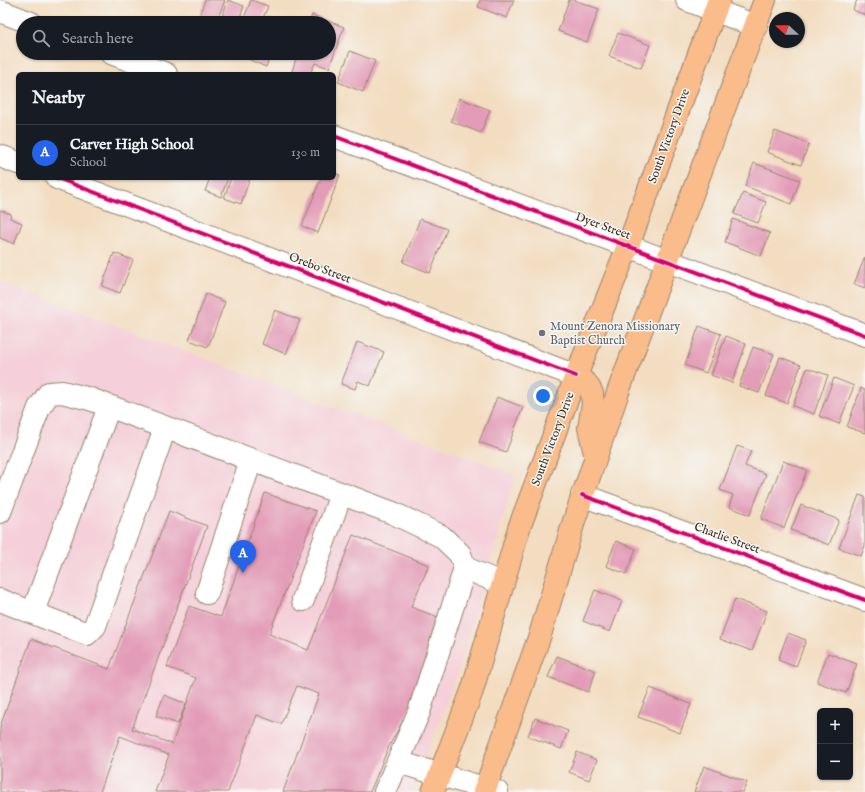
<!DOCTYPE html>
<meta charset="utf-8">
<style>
body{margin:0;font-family:"IM FELL English",serif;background:#242831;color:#f1f3f6}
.controls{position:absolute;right:12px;bottom:12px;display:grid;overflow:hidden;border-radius:6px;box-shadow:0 1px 3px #0004}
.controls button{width:36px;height:36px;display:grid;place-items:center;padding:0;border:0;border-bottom:1px solid #363941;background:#171b24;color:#f1f3f6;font:20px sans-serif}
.compass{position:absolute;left:769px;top:12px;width:36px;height:36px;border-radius:50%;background:#171b24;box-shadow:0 1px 3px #0004;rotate:291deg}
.you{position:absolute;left:543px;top:396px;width:14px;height:14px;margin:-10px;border:3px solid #fff;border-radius:50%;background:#1a73e8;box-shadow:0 0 0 6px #1a73e833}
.badge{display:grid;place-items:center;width:26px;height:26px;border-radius:50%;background:#2563eb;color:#fff;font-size:13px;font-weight:700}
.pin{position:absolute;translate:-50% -33px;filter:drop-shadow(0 1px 2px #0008)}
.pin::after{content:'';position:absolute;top:21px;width:14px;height:12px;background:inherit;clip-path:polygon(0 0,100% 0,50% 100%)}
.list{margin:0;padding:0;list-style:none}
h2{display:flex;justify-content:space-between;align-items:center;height:52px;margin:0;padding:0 16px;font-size:17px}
h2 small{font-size:13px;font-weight:400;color:#9ea1a6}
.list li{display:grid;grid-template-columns:26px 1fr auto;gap:12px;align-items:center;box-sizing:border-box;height:56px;padding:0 16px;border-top:1px solid #363941}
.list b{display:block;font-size:15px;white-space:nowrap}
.list p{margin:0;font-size:13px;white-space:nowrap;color:#9ea1a6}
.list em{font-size:13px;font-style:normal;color:#9ea1a6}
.icon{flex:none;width:22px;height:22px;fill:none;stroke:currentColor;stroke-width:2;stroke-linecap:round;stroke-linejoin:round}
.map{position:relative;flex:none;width:865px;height:792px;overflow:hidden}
.search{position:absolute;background:#171b24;box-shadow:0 1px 3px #0004;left:16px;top:16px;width:320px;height:44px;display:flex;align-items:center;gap:10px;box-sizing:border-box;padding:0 14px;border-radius:22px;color:#9ea1a6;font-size:15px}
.panel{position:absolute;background:#171b24;box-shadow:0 1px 3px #0004;left:16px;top:72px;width:320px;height:108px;border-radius:6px}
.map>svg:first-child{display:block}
.built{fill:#f5cfd9}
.building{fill:#e39cb7}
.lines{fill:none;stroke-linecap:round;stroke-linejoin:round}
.minor-casing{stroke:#978470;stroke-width:24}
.major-casing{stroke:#978470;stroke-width:24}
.minor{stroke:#fff;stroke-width:22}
.major{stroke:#f9bc8a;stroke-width:22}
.cycleway-casing{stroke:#f6f6f2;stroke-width:6}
.cycleway{stroke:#d6006c;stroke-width:4}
.worship-dot{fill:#6b7280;stroke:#f6f6f2;stroke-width:1.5}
.labels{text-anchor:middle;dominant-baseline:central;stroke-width:3;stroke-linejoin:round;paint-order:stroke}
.street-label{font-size:12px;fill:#3b2a1e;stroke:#f6f6f2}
.worship-label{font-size:12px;fill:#5b616d;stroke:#f6f6f2;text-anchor:start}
</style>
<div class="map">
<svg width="865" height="792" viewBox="0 0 865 792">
<rect width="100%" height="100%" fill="#f6f6f2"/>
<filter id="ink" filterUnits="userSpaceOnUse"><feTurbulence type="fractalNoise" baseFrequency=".025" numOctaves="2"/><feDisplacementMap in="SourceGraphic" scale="8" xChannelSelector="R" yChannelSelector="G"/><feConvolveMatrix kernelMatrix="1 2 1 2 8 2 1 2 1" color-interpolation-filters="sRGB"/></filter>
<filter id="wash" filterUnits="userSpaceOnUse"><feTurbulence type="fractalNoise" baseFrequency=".012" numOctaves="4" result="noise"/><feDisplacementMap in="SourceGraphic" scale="16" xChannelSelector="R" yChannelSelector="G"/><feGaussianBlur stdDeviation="0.9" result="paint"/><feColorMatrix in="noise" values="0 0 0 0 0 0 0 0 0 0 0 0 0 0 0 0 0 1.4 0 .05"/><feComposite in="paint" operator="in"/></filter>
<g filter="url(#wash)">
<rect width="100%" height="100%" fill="#f3ddc1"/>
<!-- built -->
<path class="built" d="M0,282L516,475L458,672L412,792H0Z"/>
<g id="blocks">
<!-- building -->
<g class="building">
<path d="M205,0H225L216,23H197Z"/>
<path d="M228,0L244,6L238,23H220Z"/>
<path d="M251,0L268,6L261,23H242Z"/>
<path d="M480,0H514L507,18L478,7Z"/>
<path d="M569,0H574L599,9L587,42L558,31Z"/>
<path d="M857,0H865V15L853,10Z"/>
<path d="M312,15L344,27L329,68L315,63L310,74H300L292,71L298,53H329V23H309Z"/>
<path d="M266,17L283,23H264Z"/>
<path d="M618,33L650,45L641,68L609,56Z"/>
<path d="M350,51L375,61L363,92L338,82Z"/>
<path d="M252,53H271L266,67L250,60Z"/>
<path d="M459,98L490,110L481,133L451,121Z"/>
<path d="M775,131L809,144L801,165L767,152Z"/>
<path d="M754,163L800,180L791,204L745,186Z"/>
<path d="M334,173L340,175L318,233L302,226L321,178H334Z"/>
<path d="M210,178H228L221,197L205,191Z"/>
<path d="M231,178H250L241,204L224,198Z"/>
<path d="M743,193L766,202L758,223L734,214Z"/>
<path d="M0,210L11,214L10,218L22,223L14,244L0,238Z"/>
<path d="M420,219L447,229L430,273L403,262Z"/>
<path d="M733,219L770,233L761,256L725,242Z"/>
<path d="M114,253L133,260L120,293L102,286Z"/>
<path d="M865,257V288L854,284Z"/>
<path d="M206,294L225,302L208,347L189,340Z"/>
<path d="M275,310L300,320L286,354L262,344Z"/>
<path d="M699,326L721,334L706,373L685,365Z"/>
<path d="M726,336L746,344L732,383L711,375Z"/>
<path d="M357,342L384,352L370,386L358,381L355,389L341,384Z"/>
<path d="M753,347L774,354L759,393L739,386Z"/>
<path d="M780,357L801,365L787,403L766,396Z"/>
<path d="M807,368L828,375L814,414L793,406Z"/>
<path d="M834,378L854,386L839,424L819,416Z"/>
<path d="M861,388L865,390V433L847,427Z"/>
<path d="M497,397L523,407L506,452L479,442Z"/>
<path d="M737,446L751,451L745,466L766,474L750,515L729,507L733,495L720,490Z"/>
<path d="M783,461L807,470L784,528L761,519Z"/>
<path d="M265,493L316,511L269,634L308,650L353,535L429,565L411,607L443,619L411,706L389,746L370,792H283L319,694L297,686L281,724L257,715L228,792H155L169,755L120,736L100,792H0V727L31,639L109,669L169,511L207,526L132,729L172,744L196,678L167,667L189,606L221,617Z"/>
<path d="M859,495L865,497V546L861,556L839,548Z"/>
<path d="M801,505L839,520L829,545L791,530Z"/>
<path d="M616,541L636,549L626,574L606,566Z"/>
<path d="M595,590L622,601L610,632L583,621Z"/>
<path d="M735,599L767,611L752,651L720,639Z"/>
<path d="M788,633L806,640L796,667L778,660Z"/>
<path d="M828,653L857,664L846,693L817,682Z"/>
<path d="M557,656L596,671L588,692L548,677Z"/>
<path d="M650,688L691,704L680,733L638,717Z"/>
<path d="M164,695L186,704L178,724L156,716Z"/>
<path d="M535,718L568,731L561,749L528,736Z"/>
<path d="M577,752L597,760L589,780L569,772Z"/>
<path d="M704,766L747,782L743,792H694Z"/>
</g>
</g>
</g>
<g filter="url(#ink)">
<use href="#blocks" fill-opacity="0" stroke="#978470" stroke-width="1"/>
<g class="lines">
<!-- minor casing -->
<g class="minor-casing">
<g id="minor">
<path d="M687,0L756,26"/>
<path d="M0,11L31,23"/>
<path d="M111,53L166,74"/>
<path d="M334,136L865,335"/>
<path d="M0,156L18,163"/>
<path d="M57,178L576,376"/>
<path d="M582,495L865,600"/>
<path d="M0,512L39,408L49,393L62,392L90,399L393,513L441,536L460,554L465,568L503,584"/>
<path d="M207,593L251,460"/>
<path d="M0,600L87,634L95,626L165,428"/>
<path d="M303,600L341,494"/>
<path d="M33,612L109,407"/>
<path d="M398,762L497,792"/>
<path d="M385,792L419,712L465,568"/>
</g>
</g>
<!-- major casing -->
<g class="major-casing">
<g id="major">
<path d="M576,376L587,384L592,393L593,404L589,428L595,454"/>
<path d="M433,792L472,691L519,528L576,376L628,246L719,0"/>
<path d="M484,792L540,635L574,521L618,392L765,0"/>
</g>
</g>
<!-- minor -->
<use href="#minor" class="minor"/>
<!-- major -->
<use href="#major" class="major"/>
<!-- cycleway casing -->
<g class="cycleway-casing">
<g id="cycleway">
<path d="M334,136L865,335"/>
<path d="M57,178L576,376"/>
<path d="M582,495L865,600"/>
</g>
</g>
<!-- cycleway -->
<use href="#cycleway" class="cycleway"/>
</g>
</g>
<!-- markers -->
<circle class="worship-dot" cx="542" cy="333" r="4"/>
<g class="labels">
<!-- street labels -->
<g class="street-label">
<text transform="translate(669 136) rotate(-70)">South Victory Drive</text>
<text transform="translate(603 226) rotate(20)">Dyer Street</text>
<text transform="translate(320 268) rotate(21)">Orebo Street</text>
<text transform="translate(553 439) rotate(-69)">South Victory Drive</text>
<text transform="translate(727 538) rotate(20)">Charlie Street</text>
</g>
<!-- worship labels -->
<g class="worship-label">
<text x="550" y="326">Mount Zenora Missionary<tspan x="550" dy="14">Baptist Church</tspan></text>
</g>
</g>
</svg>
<div class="controls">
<button>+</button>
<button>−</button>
</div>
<svg class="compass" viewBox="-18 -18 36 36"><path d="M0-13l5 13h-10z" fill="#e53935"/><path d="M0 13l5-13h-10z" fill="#9ea1a6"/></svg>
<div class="you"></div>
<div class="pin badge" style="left:243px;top:573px">A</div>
<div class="search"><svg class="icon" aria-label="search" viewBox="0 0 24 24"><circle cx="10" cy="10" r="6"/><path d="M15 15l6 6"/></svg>Search here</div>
<section class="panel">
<h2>Nearby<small></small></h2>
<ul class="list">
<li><span class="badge">A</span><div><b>Carver High School</b><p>School</p></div><em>130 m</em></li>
</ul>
</section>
</div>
